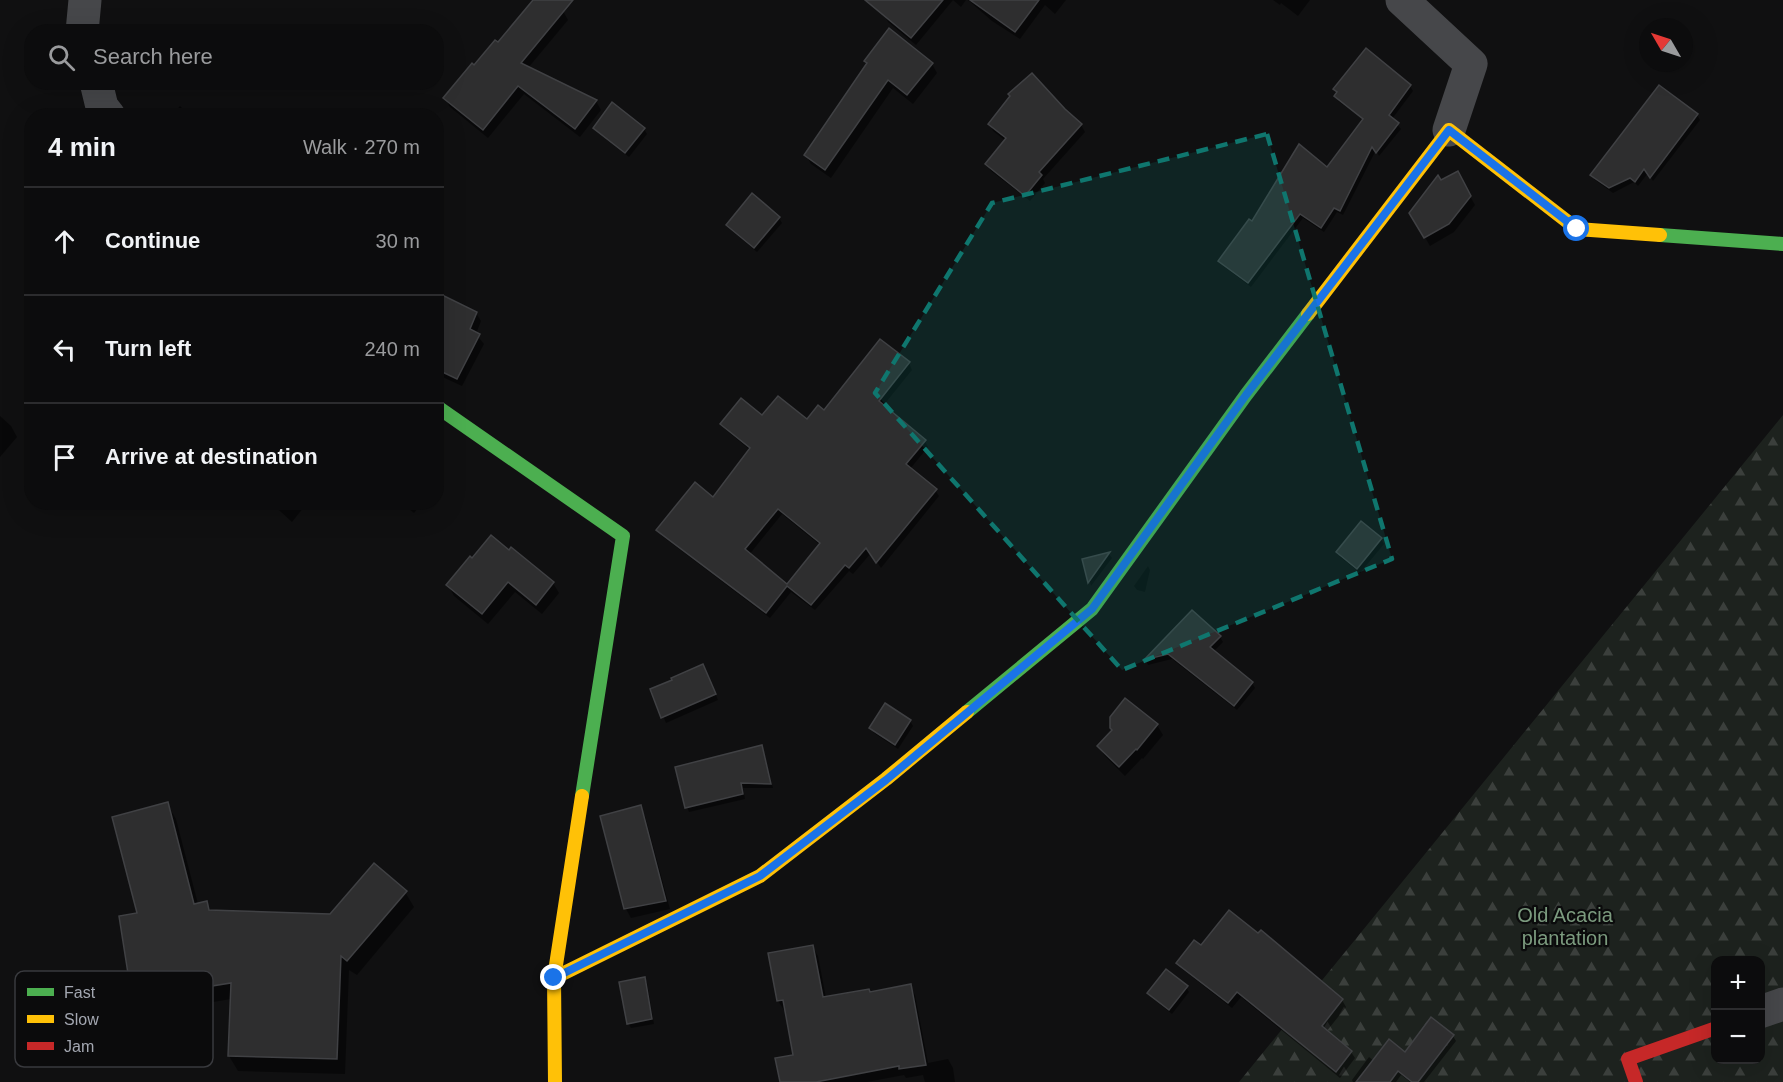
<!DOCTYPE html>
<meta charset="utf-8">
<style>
body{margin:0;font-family:Helvetica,sans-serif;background:#151516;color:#f1f3f6}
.controls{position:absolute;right:18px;bottom:18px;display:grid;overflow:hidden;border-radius:12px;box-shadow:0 6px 24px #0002}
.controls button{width:54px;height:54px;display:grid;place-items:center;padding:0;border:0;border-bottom:2px solid #2c2c2e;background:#0c0c0d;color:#f1f3f6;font:30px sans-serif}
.compass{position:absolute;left:1639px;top:18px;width:54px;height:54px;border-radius:50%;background:#0c0c0d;box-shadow:0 6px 24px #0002;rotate:309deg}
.stop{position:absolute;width:18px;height:18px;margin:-14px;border:4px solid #1a73e8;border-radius:50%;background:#fff}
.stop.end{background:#1a73e8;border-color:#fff;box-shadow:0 2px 6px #0008}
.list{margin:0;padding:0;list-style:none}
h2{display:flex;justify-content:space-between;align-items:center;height:78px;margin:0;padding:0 24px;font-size:26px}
h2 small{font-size:20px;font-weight:400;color:#9a9b9d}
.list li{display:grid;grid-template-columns:39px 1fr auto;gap:18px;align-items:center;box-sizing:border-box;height:108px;padding:0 24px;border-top:2px solid #2c2c2e}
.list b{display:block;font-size:22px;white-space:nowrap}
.list em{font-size:20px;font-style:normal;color:#9a9b9d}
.icon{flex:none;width:33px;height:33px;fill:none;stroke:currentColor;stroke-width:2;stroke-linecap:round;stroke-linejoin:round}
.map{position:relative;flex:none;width:1783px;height:1082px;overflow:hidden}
.search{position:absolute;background:#0c0c0d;box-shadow:0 6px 24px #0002;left:24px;top:24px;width:420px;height:66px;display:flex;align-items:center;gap:15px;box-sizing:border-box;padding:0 21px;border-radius:24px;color:#9a9b9d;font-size:22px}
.panel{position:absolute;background:#0c0c0d;box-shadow:0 6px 24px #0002;left:24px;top:108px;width:420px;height:402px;border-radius:24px}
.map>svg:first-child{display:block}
.forest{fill:url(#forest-firs);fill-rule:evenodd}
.shadow{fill:#0007;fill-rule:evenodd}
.building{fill:#2e2e2f;stroke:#404144;stroke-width:1.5;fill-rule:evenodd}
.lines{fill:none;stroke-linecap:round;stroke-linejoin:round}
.street{stroke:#46474a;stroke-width:33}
.fast{stroke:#4caf50;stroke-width:14}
.slow{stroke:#ffc107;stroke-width:14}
.jam{stroke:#c62828;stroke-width:14}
.route{stroke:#1a73e8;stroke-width:8}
.marked{fill:#0f766e;fill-opacity:0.2;stroke:#0f766e;stroke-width:4.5;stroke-dasharray:12 8;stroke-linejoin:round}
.labels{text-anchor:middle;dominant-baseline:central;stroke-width:4.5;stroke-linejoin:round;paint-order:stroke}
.park-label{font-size:20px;fill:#7b9a7e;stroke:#0b0b0c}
.key{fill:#0b0b0c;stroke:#393a3e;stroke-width:1.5}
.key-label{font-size:16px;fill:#a3a7b1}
</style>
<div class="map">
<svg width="1783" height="1082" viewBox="0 0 1783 1082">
<defs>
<pattern id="forest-firs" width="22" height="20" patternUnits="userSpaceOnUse" patternTransform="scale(1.5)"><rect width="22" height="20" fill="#1d221e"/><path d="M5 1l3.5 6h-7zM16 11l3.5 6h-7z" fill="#3b3f3c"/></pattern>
</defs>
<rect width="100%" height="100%" fill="#101011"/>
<!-- forest -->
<path class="forest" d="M1783,415V1082H1239ZM1716,960H1760V1060H1716Z"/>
<!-- shadow -->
<g class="shadow">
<path d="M535,0H550L563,11L568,20L528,68L596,101L601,110L580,137L524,94L488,138L450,107L445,98L498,44Z"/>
<path d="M896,0H966L961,7L953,0L916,45L888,22L884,14Z"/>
<path d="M968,0H1066L1055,14L1045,5L1020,39L992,21Z"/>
<path d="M1273,0H1310L1298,16L1281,3L1280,5Z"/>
<path d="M865,61L932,64L937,73L913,104L893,88L831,178L811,164L806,155L868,65Z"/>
<path d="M1410,86L1413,91L1392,119L1401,129L1379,156L1376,150L1343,215L1337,212L1324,232L1303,218L1251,287L1223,266L1220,261L1327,169L1364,120L1338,101L1335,89Z"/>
<path d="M1659,87L1697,115L1700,120L1653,181L1648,173L1638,186L1634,182L1613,193L1595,180L1592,175Z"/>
<path d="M180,106L190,116H171Z"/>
<path d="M1064,110L1081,125L1085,132L1043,179L1045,183L1030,201L991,171L987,164L1006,141L993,131L990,124Z"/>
<path d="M595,128L644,129L647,134L629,157L598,133Z"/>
<path d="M1457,173L1475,205L1454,232L1430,246L1411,213L1440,182Z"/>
<path d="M779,218L782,223L757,252L731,230L728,225Z"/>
<path d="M436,294L476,313L481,321L476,334L484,344L462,386L436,374Z"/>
<path d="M909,363L912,370L883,406L925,441L928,447L910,469L935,490L939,496L881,568L871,553L853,574L849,571L815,610L791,592L770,618L662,536L658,530L713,499L750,450L726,430L722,424L762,417L807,421ZM782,514L820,545L787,586L749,555Z"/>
<path d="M0,416L11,426L17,437L0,457Z"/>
<path d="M270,502H308L292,522Z"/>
<path d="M400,502H423L414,513Z"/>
<path d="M1362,523L1381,539L1384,544L1360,573L1340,557L1338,552Z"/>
<path d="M509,552L553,583L559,593L542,614L515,592L488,624L454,596L448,585L472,560Z"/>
<path d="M1109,554L1112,558L1091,586L1084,560Z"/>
<path d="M1148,566L1150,570L1145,592L1137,590L1134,586Z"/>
<path d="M1192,612L1220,637L1223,642L1213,652L1252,683L1255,688L1237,710L1172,659L1148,665L1146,661Z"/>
<path d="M706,671L718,700L666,723L652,690Z"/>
<path d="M1126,700L1157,725L1163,735L1143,759L1142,758L1125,776L1104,755L1099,746L1113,731Z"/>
<path d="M910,721L913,726L898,749L874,733L871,728Z"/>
<path d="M762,747L764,752L773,788H743L745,799L689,812L687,807Z"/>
<path d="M167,804L176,819L198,904L206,903L212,912L331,916L405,892L414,907L357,975L349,970L345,1074L238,1071L229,1056L231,999L142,1014L133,999L139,914Z"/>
<path d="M640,807L645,816L670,909L631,918L626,909L602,817Z"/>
<path d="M1261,932L1342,1000L1346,1007L1326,1032L1351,1052L1355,1058L1340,1078L1241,997L1232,1008L1182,969L1178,963L1258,936Z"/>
<path d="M812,946L818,956L826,998L870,994L910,986L915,995L928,1063L948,1059L953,1068L955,1082H925L923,1075L906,1078L904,1075L867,1082H781L795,1056L786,1010H784L778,1001L770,955Z"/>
<path d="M644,978L647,983L654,1024L631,1028L628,1023Z"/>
<path d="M1186,987L1189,992L1172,1014L1152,998L1149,993Z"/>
<path d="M1453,1036L1456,1041L1424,1082H1410L1401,1075L1396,1082H1353L1352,1080L1369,1057L1374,1061L1405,1054Z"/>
</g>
<!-- building -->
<g class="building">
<path d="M533,0H573L521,63L597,100L575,129L518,86L483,130L443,98L472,63L474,65L495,40L498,42Z"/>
<path d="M865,0H943L911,38Z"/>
<path d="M970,0H1039L1015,32Z"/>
<path d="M889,28L933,63L907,95L888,80L825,170L804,155L867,63L864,61Z"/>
<path d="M1366,48L1411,85L1389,115L1399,123L1376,153L1372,147L1340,211L1334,208L1321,228L1300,214L1248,283L1218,261L1249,219L1252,221L1299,144L1327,167L1363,119L1334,96L1337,92L1333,89Z"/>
<path d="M1032,73L1065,109L1082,124L1039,172L1042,175L1025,196L985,164L1006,138L988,124L1010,96L1008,94Z"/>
<path d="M1659,85L1698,114L1650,178L1644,169L1635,182L1630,178L1609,188L1590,175Z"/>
<path d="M612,102L645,128L625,153L593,128Z"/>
<path d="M1458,171L1471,196L1449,224L1424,238L1409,213L1438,175L1441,180Z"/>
<path d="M752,193L780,217L754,248L726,225Z"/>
<path d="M436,292L477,312L470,329L480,334L457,379L436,369Z"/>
<path d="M880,339L910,362L879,401L926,440L906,464L937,489L876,563L866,548L849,568L845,565L811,605L787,586L766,613L656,530L695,482L713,497L750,448L720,424L741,398L762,415L778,396L807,419L818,405L824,410ZM778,509L820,543L787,584L745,549Z"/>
<path d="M1361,521L1382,538L1357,569L1336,552Z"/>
<path d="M491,535L509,550L511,547L554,582L536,605L508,582L482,614L446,585L470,556L472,558Z"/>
<path d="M1110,552L1088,583L1082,559Z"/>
<path d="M1192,610L1221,636L1210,647L1253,682L1234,706L1168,654L1144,660Z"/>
<path d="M703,664L716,694L661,718L650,689L672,680L671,678Z"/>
<path d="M1125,698L1158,724L1137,750L1136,749L1119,767L1097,746L1112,730L1110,728V717Z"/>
<path d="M885,703L911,720L895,745L869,728Z"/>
<path d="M762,745L771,784L741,783L743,794L685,808L675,767Z"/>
<path d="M168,802L194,904L207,901L209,910L330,914L374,863L407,891L347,961L341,956L337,1059L228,1056L231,983L132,999L119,916L137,913L112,817Z"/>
<path d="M641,805L666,901L624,909L600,816Z"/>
<path d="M1229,910L1258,933L1261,930L1343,999L1322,1026L1352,1051L1336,1072L1237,992L1228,1003L1176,963L1194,940L1201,945Z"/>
<path d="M813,945L823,997L869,989L870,992L911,984L926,1065L899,1069V1066L816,1082H780L775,1058L793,1055L783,1000L777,1001L768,953Z"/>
<path d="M1166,969L1188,986L1169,1010L1147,993Z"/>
<path d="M645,977L652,1019L627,1024L619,982Z"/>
<path d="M1431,1017L1454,1035L1418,1082H1412L1398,1071L1390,1082H1356L1389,1039L1405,1052Z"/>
</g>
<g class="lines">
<!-- street -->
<g class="street">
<path d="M1402,0L1471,64L1449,130"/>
<path d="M82,32L85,0"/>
<path d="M96,82L102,107L109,116"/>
<path d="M1760,1012L1783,1004"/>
</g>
<!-- fast -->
<g class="fast">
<path d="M1660,235L1783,244"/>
<path d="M436,406L623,536L582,796"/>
<path d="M967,712L1092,609L1246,395L1308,314"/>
</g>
<!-- slow -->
<g class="slow">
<path d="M1308,314L1449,130L1577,229L1660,235"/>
<path d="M554,978L760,876L886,779L967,712"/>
<path d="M555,1082L554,978L582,796"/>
</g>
<!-- jam -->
<path class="jam" d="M1636,1082L1628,1059L1716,1028"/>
</g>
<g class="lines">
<!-- route -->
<path class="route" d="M554,978L760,876L886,780L1092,609L1246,395L1449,130L1577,229"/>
</g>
<!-- marked area -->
<path class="marked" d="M1267,134L1392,559L1122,670L875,393L992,203Z"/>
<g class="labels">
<!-- park labels -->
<g class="park-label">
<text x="1565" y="915">Old Acacia<tspan x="1565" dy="23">plantation</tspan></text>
</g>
</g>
<!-- legend -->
<rect x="15" y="971" width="198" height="96" rx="9" class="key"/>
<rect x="27" y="988" width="27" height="8" fill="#4caf50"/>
<rect x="27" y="1015" width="27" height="8" fill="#ffc107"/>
<rect x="27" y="1042" width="27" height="8" fill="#c62828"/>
<g class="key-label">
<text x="64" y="998">Fast</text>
<text x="64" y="1025">Slow</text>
<text x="64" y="1052">Jam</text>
</g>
</svg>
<div class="controls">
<button>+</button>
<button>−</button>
</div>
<svg class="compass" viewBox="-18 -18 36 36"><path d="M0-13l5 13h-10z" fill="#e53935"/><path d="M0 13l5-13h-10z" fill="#9a9b9d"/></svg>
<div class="stop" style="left:1577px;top:229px"></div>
<div class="stop end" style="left:554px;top:978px"></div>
<div class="search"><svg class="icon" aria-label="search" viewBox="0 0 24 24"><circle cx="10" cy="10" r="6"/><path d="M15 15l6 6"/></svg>Search here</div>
<section class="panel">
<h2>4 min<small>Walk · 270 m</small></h2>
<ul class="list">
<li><svg class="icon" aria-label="ahead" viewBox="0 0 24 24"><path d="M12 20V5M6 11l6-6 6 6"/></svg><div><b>Continue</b></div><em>30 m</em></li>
<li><svg class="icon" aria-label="left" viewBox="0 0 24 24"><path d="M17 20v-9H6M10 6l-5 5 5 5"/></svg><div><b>Turn left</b></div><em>240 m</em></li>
<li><svg class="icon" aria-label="arrive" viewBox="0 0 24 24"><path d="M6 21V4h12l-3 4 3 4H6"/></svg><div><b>Arrive at destination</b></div></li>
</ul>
</section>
</div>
